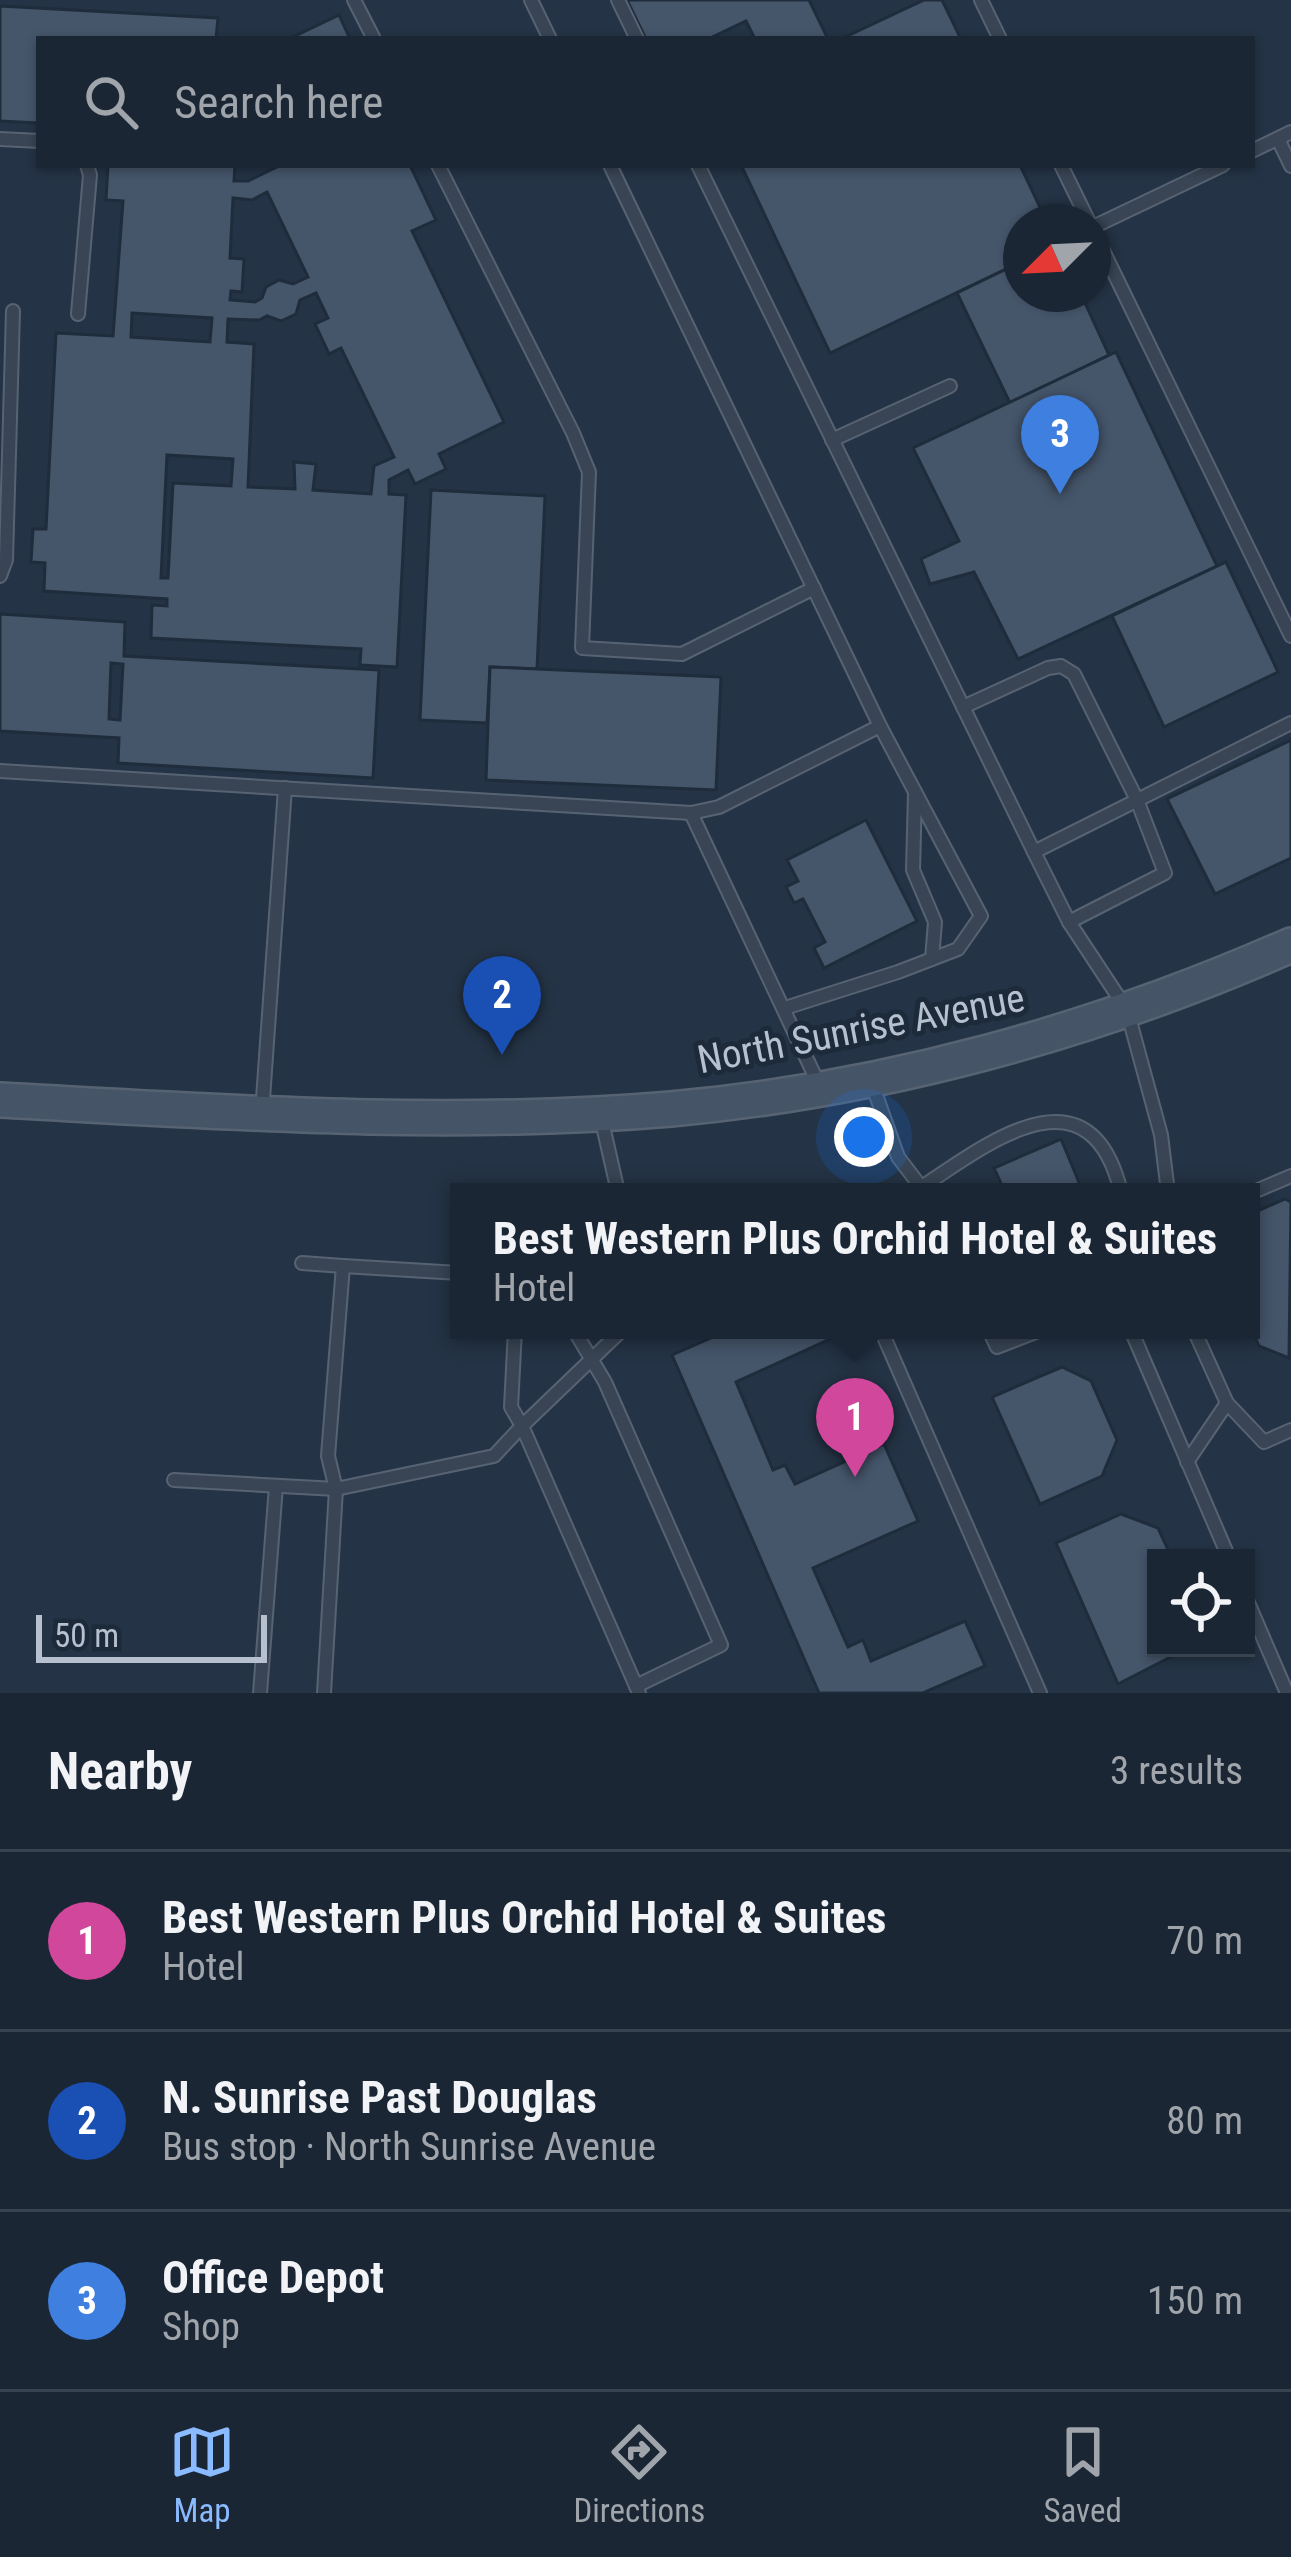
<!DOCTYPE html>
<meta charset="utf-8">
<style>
body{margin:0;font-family:"Roboto Condensed",sans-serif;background:#242e3c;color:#f1f3f6}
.controls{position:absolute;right:36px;bottom:36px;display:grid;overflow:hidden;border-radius:0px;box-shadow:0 3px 9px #0004}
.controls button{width:108px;height:108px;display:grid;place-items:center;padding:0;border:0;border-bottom:3px solid #39434f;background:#1b2634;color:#f1f3f6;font:60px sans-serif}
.compass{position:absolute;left:1003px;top:204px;width:108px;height:108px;border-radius:50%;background:#1b2634;box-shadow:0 3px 9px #0004;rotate:246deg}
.scale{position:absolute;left:36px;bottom:30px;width:231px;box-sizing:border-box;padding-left:12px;border:6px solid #b6c0ce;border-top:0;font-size:33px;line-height:42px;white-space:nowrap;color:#b6c0ce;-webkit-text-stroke:9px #1d2a3a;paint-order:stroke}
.you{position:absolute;left:864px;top:1137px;width:42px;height:42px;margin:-30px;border:9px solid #fff;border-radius:50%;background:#1a73e8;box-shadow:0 0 0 18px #1a73e833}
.badge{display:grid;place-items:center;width:78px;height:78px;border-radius:50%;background:#8abaff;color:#fff;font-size:39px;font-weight:700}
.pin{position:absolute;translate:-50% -99px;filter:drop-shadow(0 3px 6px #0008)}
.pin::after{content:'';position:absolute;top:63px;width:42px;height:36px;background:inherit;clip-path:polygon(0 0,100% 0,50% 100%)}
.popup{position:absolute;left:450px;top:1183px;width:810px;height:156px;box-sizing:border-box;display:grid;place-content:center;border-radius:0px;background:#1b2634;filter:drop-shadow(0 3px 9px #0005);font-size:39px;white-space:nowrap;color:#a0a5ac}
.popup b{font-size:45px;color:#f1f3f6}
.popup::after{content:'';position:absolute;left:50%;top:100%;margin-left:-24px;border:24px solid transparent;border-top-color:#1b2634}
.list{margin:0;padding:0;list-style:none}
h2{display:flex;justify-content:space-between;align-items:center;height:156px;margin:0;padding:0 48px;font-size:51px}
h2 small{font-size:39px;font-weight:400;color:#a0a5ac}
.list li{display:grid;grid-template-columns:78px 1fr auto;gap:36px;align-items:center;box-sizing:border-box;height:180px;padding:0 48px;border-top:3px solid #39434f}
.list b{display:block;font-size:45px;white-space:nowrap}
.list p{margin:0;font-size:39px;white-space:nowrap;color:#a0a5ac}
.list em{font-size:39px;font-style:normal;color:#a0a5ac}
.icon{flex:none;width:66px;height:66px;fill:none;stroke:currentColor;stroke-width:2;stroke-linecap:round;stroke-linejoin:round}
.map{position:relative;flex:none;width:1291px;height:1693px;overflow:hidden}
.search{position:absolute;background:#1b2634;box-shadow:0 3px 9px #0004;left:36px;right:36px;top:36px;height:132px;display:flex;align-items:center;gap:30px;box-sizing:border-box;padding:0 42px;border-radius:0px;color:#a0a5ac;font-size:45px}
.sheet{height:696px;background:#1b2634}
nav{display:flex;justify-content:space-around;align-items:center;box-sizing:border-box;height:168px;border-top:3px solid #39434f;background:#1b2634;font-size:33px;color:#a0a5ac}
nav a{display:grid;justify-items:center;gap:6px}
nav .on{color:#8abaff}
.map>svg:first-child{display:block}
.building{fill:#45556a;stroke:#1f2c3c;stroke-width:3;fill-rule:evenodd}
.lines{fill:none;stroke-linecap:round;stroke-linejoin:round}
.lane-casing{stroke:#576372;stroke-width:16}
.secondary-casing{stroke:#576372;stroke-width:38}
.lane{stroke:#394554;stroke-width:12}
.secondary{stroke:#465468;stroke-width:33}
.labels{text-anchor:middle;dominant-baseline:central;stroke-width:10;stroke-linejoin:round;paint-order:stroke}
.street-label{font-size:39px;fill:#b6c0ce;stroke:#1d2a3a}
</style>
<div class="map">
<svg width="1291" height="1693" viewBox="0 0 1291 1693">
<rect width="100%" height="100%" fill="#243345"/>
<!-- building -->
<g class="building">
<path d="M627,0H809L828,39H755L746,21L708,39H646Z"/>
<path d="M924,0H942L961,39H841Z"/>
<path d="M0,6L218,18L216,39H39V123L0,121Z"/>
<path d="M339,15L350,39H289Z"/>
<path d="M108,165H235L234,181H248L281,165H410L436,220L412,231L504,422L439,454L446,469L415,484L408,470L389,480V494L406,495L397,667L360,665L361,649L151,638L152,605L167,606V599L44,591L45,563L31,562L33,529H46L56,333L113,336L123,201L106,200ZM267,192L308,277L293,284L279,280L266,287L262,298L255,302L230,300L231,291L242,292L244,259L230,258L233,198L252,200ZM316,293L328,318L315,324L329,354L341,348L394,457L374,466L371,494L313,490L316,464L294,462L295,489L248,487L254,344L227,342L228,319L259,320L267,316L281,321L296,314L300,300ZM132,313L212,318L210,342L131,337ZM167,455L233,459L231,486L173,483L168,578H161Z"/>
<path d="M741,165H1020L1047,222H1021V262L830,353Z"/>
<path d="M1021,262V294H1081L1109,355L1010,403L957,293Z"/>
<path d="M1116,352L1217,566L1018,659L974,572L930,584L921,559L959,541L913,448Z"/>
<path d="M431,490L545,496L537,669L490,667L487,723L420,720Z"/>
<path d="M1226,562L1278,672L1164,727L1112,616Z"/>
<path d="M0,614L125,622L124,656L379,670L373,778L118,763L119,738L0,731ZM111,663L123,664L120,720L109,719Z"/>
<path d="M490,667L721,677L716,790L486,780Z"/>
<path d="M1291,740V858L1215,894L1167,799Z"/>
<path d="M866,820L917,921L824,968L814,948L825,942L803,899L794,903L786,887L798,881L787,860Z"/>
<path d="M1061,1139L1083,1192H1005L994,1168Z"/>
<path d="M1285,1199L1291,1202L1289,1358L1259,1346L1251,1328V1214Z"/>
<path d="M711,1330H841L843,1333L736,1382L773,1470L785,1465L795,1484L884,1444L918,1521L813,1568L848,1647L863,1640L871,1661L965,1621L985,1666L923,1693H819L672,1355L715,1336Z"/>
<path d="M1062,1367L1091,1381L1117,1440L1102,1476L1040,1504L992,1397Z"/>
<path d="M1121,1514L1158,1528L1172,1558H1156V1648H1188L1118,1684L1056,1543Z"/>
</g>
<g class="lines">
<!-- lane casing -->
<g class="lane-casing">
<g id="lane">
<path d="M354,0L374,39"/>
<path d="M531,0L550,39"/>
<path d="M618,0L637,39"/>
<path d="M981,0L1000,39"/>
<path d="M0,139L39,141"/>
<path d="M1278,139L1291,166"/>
<path d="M1252,151L1291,132"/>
<path d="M438,165L573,433L589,472L582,648L682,654L814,588"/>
<path d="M610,165L880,726L981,916L958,949L898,972L785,1008"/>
<path d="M698,165L1034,852L1069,922L1127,1010L1161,1135L1168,1192"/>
<path d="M1061,165L1089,222"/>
<path d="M1093,227L1223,165"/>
<path d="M1093,230L1291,636"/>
<path d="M78,314L90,175L87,165"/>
<path d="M832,440L950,386"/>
<path d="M0,576L6,560L13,311"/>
<path d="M963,707L1048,668L1061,666L1074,674L1137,800L1165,873L1069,922"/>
<path d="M0,771L691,813L719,807L880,726"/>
<path d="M915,793L913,870L935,922L932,959"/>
<path d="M691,813L820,1087"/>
<path d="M1034,852L1291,723"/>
<path d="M871,1081L898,1157L924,1191"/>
<path d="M262,1113L285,788"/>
<path d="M601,1117L618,1192"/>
<path d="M922,1187C990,1141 1090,1065 1121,1192"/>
<path d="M1251,1193L1291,1176"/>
<path d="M302,1263L343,1266L328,1456L336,1489L324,1693"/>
<path d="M343,1266L459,1273"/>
<path d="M574,1330L605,1382L721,1645L636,1686L639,1693"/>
<path d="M622,1330L522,1426L636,1686"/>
<path d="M881,1330L1040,1693"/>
<path d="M989,1330L997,1347L1041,1330"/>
<path d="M1131,1330L1229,1558"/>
<path d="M1194,1330L1227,1403L1264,1442L1291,1430"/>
<path d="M1187,1462L1227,1403"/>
<path d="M174,1480L336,1489L494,1456L522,1426L511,1407L515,1330"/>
<path d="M1246,1598L1287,1693"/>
<path d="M260,1693L276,1486"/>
</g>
</g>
<!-- secondary casing -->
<g class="secondary-casing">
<path id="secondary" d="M0,1100C223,1112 448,1128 671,1109C883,1090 1097,1031 1291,945"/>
</g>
<!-- lane -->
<use href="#lane" class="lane"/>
<!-- secondary -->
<use href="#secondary" class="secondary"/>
</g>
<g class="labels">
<!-- street labels -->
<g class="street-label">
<text transform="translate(861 1029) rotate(-11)">North Sunrise Avenue</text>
</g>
</g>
</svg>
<div class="controls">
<button><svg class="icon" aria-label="locate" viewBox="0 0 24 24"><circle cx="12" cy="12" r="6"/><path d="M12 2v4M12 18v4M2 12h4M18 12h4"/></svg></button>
</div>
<svg class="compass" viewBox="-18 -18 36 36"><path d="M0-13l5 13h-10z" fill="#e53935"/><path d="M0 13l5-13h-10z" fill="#a0a5ac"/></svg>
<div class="scale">50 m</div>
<div class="you"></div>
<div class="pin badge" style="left:855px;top:1477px;background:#d1479c">1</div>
<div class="popup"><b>Best Western Plus Orchid Hotel &amp; Suites</b>Hotel</div>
<div class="pin badge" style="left:502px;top:1055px;background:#1a4fb4">2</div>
<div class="pin badge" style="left:1060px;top:494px;background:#3f7fe0">3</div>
<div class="search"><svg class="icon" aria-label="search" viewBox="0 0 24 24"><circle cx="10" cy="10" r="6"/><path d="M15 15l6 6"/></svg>Search here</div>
</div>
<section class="sheet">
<h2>Nearby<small>3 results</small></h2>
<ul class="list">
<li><span class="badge" style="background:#d1479c">1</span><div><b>Best Western Plus Orchid Hotel &amp; Suites</b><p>Hotel</p></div><em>70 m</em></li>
<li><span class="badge" style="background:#1a4fb4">2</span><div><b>N. Sunrise Past Douglas</b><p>Bus stop · North Sunrise Avenue</p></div><em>80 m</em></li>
<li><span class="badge" style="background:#3f7fe0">3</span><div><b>Office Depot</b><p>Shop</p></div><em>150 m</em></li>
</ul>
</section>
<nav>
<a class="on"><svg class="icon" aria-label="map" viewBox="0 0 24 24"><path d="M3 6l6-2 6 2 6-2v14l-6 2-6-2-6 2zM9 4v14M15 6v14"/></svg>Map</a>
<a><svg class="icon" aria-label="directions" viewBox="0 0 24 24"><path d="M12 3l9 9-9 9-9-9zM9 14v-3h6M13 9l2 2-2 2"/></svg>Directions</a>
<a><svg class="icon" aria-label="saved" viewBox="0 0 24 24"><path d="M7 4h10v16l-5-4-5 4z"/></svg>Saved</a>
</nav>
